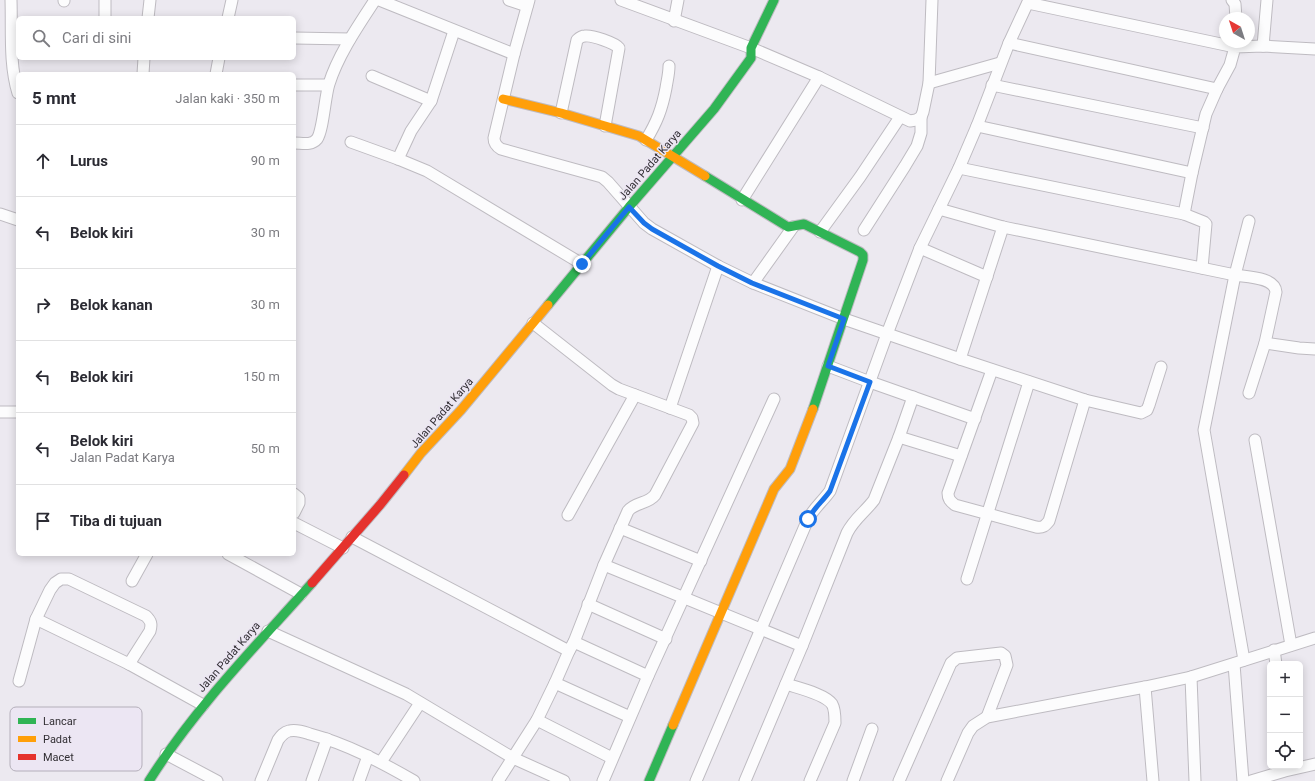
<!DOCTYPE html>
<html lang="id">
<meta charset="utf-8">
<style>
body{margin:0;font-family:Roboto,sans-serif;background:#f2f2f3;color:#2b2b33}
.controls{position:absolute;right:12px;bottom:12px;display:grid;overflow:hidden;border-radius:6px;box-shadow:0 2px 10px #0003}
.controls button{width:36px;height:36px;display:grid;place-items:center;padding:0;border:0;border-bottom:1px solid #e1e1e2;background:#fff;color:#2b2b33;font:20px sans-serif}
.compass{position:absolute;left:1219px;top:12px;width:36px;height:36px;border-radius:50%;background:#fff;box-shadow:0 2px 10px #0003;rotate:321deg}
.stop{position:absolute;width:12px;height:12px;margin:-9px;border:3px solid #1a73e8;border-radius:50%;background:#fff}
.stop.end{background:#1a73e8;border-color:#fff;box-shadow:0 1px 4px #0008}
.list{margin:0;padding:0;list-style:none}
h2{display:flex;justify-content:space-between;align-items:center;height:52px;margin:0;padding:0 16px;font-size:17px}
h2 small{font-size:13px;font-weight:400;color:#7c7c81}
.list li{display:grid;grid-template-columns:26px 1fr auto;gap:12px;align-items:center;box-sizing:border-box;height:72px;padding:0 16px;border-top:1px solid #e1e1e2}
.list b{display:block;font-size:15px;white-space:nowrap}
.list p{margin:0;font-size:13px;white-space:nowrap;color:#7c7c81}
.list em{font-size:13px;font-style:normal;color:#7c7c81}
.icon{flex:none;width:22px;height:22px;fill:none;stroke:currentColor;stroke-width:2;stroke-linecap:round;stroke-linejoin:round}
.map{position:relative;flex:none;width:1315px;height:781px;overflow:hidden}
.search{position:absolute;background:#fff;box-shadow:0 2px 10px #0003;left:16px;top:16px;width:280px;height:44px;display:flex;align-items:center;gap:10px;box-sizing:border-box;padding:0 14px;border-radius:6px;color:#7c7c81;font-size:15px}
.panel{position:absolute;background:#fff;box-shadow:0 2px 10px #0003;left:16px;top:72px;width:280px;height:484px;border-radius:6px}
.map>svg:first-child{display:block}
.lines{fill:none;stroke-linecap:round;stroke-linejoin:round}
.street-casing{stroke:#bebbc1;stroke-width:13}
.fast-casing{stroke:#bebbc1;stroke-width:11}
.slow-casing{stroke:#bebbc1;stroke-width:11}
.jam-casing{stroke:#bebbc1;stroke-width:11}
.street{stroke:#fcfcfd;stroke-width:11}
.fast{stroke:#30b455;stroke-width:9}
.slow{stroke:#ff9f0a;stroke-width:9}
.jam{stroke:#e5322d;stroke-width:9}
.route{stroke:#1a73e8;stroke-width:5}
.labels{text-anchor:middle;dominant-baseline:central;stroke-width:3;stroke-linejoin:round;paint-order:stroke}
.street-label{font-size:11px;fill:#322f34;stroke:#ece6f3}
.key{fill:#ece6f3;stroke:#b4afba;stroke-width:1}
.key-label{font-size:11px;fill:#322f34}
</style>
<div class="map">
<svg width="1315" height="781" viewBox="0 0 1315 781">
<rect width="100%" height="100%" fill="#ece9f0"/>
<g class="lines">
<!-- street casing -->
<g class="street-casing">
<g id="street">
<path d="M11,0C12,30 9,64 18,93"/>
<path d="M64,0V1"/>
<path d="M105,0V18"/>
<path d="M379,0L514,54"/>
<path d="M509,0L527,6"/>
<path d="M529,0L514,54L494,138C494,143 496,146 501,149L602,177L608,182L644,223L652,229L718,266L753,283L844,319L960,359L1085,400L1141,413L1147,410L1149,405L1161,367"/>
<path d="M621,0L751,48L819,77L910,121L916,120L921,117L923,112L929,83L932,0"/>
<path d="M1232,0L1235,4L1236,18"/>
<path d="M1028,3L1235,47V42"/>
<path d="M148,18L150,0"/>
<path d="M228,18L232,0"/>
<path d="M674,21L678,0"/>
<path d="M294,38L350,39"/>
<path d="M1009,43L1217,89"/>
<path d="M1263,46L1267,0"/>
<path d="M143,74L144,58"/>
<path d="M216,74L219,58"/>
<path d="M372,76L431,101"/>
<path d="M929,83L1000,63"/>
<path d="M294,85H328"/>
<path d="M992,85L1203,128"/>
<path d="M561,113L577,40C579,38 582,36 585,36C592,35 615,43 619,48L605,126"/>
<path d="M977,126L1192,173"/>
<path d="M646,140C657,122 662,109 666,88C667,81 669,74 669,66"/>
<path d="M351,142L398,159L427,171L582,264"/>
<path d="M294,143C302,143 311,146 317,139C323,131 325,96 329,84C338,55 358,26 375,0"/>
<path d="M398,159L411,131L431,101L454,31"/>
<path d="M959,168L1184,214"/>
<path d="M742,200L819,77"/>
<path d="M939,209L1003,227L1235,275C1247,277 1275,277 1276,292L1265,343L1249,393"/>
<path d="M0,214L18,220"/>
<path d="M864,230L905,166L917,146L921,133V117"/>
<path d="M820,232L860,177L900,117"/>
<path d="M920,248L987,277"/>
<path d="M1202,268L1206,224L1204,222L1184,214L1192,173L1206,114L1217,89L1230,65L1235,47L1263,46L1315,49"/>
<path d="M753,283L793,227"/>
<path d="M1265,343L1299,348L1315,349"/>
<path d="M960,359L1003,227"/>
<path d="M828,366L870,382L975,419"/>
<path d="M992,370L948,493C948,499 950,501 955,505L1036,527C1043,528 1045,526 1049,521L1085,400"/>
<path d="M670,408L718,266"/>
<path d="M0,412H18"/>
<path d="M899,437L961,456"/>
<path d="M1255,440L1291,645"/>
<path d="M294,494L299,498V503L294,513"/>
<path d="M568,515L635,395"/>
<path d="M294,523L343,548"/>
<path d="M620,528L701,561"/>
<path d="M352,537L569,651"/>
<path d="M228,554L301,594"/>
<path d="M604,565L802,646"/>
<path d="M967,579L1029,382"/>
<path d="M132,581L147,554"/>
<path d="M588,604L666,639"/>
<path d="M36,619L129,664L203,705"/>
<path d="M268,631L406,694L513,758L564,781"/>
<path d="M574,642L648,676"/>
<path d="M1274,650L1276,664"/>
<path d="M1244,660L1204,430L1235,275L1249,221"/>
<path d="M1234,664L1243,781"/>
<path d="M1191,677L1195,781"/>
<path d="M19,681L36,619L50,590L55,583L61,579H69L146,616C151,621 152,624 150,631L129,664"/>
<path d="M555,683L630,717"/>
<path d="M786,684C798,688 825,694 832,704C835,709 835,717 835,723L810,781"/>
<path d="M1145,687L1153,781"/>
<path d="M537,720L612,758"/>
<path d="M166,754L217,781"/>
<path d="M381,762L420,703"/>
<path d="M261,781L278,740C281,736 284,732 289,731C297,729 304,732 310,734C347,744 381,762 414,781"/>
<path d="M312,781L327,739"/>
<path d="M359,781L368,756"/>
<path d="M498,781L537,720L555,683L569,651L574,642L604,565L628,511C635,502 648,504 655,495L693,423L692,418L689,415L619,389L612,385L533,323"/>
<path d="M603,781L648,676L774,399"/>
<path d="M696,781L808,519C814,508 823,501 830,491L887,334L920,248L959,168L977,126L1009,43L1029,0"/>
<path d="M745,781L802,646L847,533C854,519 865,512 874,500L899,437L913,397"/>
<path d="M853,781L872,729"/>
<path d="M899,781L951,663L957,658L1001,653L1005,656L1007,665L987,717"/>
<path d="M947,781L968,733L973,726L987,717L1145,687L1191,677L1315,638"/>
<path d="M1251,781L1285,771L1315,764"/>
</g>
</g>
<!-- fast casing -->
<g class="fast-casing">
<g id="fast">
<path d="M705,176L788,227L804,224L860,252L863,255V260L813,409"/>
<path d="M548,305L629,207L714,109L751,58V48L774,0"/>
<path d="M149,781C195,708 255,647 312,583"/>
<path d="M649,781L673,725"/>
</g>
</g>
<!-- slow casing -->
<g class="slow-casing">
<g id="slow">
<path d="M503,99L561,113L639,136L705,176"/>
<path d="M404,475L421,453L461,410L548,305"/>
<path d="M673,725L774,489L790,469L813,409"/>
</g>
</g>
<!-- jam casing -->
<g class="jam-casing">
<path id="jam" d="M312,583L380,505L404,475"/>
</g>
<!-- street -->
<use href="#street" class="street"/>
<!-- fast -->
<use href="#fast" class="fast"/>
<!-- slow -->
<use href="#slow" class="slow"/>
<!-- jam -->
<use href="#jam" class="jam"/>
</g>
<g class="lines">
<!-- route -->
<path class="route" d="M582,264L629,207L644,223L652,229L718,266L752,283L844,319L828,366L870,382L830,491C823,501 814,508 808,519"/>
</g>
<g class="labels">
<!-- street labels -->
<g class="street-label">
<text transform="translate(650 165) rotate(-49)">Jalan Padat Karya</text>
<text transform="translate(442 413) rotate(-49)">Jalan Padat Karya</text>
<text transform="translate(229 657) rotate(-49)">Jalan Padat Karya</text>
</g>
</g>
<!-- legend -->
<rect x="10" y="707" width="132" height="64" rx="6" class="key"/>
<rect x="18" y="718" width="18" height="6" fill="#30b455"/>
<rect x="18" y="736" width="18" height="6" fill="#ff9f0a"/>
<rect x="18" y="754" width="18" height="6" fill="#e5322d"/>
<g class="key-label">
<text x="43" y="725">Lancar</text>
<text x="43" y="743">Padat</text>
<text x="43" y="761">Macet</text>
</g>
</svg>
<div class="controls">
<button>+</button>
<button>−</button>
<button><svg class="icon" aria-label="locate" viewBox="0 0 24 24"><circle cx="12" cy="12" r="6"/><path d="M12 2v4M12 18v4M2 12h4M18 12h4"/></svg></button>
</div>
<svg class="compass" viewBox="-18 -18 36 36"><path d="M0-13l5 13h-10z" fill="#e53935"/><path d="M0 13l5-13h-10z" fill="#7c7c81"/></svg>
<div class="stop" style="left:808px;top:519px"></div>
<div class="stop end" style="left:582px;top:264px"></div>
<div class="search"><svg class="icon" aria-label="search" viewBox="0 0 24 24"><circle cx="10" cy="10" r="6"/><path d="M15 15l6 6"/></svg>Cari di sini</div>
<section class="panel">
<h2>5 mnt<small>Jalan kaki · 350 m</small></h2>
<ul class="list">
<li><svg class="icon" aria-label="ahead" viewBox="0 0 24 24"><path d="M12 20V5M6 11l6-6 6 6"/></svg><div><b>Lurus</b></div><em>90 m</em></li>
<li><svg class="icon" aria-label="left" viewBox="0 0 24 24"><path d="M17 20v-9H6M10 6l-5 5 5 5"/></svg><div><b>Belok kiri</b></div><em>30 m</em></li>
<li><svg class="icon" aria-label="right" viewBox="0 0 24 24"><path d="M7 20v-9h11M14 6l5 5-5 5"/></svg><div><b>Belok kanan</b></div><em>30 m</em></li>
<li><svg class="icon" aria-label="left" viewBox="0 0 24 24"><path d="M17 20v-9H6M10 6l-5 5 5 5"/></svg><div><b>Belok kiri</b></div><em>150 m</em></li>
<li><svg class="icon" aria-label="left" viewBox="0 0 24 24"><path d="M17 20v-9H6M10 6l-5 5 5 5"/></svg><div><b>Belok kiri</b><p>Jalan Padat Karya</p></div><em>50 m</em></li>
<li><svg class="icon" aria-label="arrive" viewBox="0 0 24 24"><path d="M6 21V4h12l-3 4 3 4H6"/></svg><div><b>Tiba di tujuan</b></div></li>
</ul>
</section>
</div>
